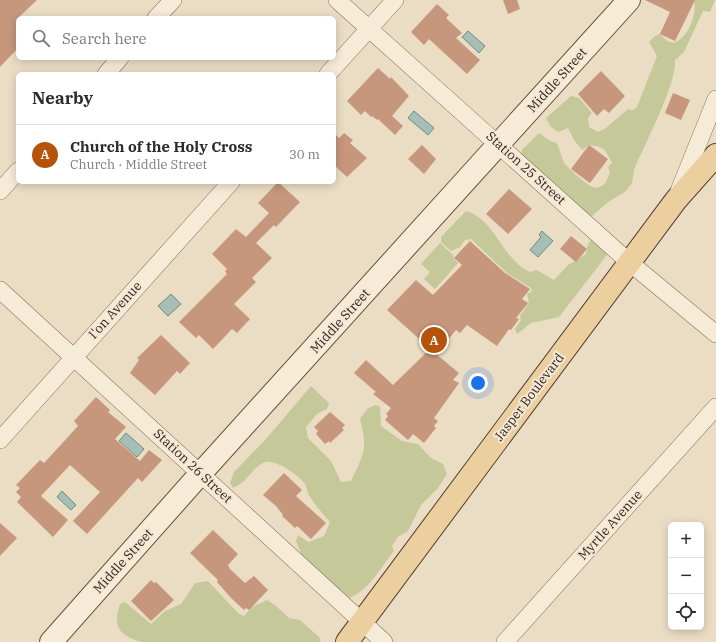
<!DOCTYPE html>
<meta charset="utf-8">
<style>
body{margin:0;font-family:"IBM Plex Serif",serif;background:#f7f7f7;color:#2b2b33}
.controls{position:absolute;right:12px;bottom:12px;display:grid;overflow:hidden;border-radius:6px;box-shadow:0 2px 10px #0003}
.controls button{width:36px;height:36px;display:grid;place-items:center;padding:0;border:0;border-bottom:1px solid #e1e1e2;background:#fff;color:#2b2b33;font:20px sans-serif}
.you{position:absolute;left:478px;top:383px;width:14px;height:14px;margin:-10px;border:3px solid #fff;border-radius:50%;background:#1a73e8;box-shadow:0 0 0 6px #1a73e833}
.badge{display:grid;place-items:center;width:26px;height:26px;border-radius:50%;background:#b45309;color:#fff;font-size:13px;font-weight:700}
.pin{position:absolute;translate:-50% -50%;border:2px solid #fff;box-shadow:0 1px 4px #0006}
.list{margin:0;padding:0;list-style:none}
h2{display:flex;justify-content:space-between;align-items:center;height:52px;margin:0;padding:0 16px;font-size:17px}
h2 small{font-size:13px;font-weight:400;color:#7c7c81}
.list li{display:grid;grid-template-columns:26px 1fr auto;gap:12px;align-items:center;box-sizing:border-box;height:60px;padding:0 16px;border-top:1px solid #e1e1e2}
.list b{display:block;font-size:15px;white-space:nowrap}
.list p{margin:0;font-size:13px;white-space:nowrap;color:#7c7c81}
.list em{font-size:13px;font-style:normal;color:#7c7c81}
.icon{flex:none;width:22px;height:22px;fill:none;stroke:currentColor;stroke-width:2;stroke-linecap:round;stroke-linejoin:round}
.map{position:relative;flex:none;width:716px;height:642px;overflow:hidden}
.search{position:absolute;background:#fff;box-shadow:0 2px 10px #0003;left:16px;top:16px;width:320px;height:44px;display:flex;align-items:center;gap:10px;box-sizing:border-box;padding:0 14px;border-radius:6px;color:#7c7c81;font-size:15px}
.panel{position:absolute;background:#fff;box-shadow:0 2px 10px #0003;left:16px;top:72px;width:320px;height:112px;border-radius:6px}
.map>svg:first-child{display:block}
.green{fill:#c5c899}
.water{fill:#a6beb6;stroke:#6d8c83}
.building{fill:#c6977d}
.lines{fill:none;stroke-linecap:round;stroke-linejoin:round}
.street-casing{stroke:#846f5c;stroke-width:18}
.secondary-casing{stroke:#66503f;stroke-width:24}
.primary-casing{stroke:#523e30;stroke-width:24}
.street{stroke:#f6ebd7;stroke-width:17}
.secondary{stroke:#f6ebd7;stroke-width:22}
.primary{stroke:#ebcf9f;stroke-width:22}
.labels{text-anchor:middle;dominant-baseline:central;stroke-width:4;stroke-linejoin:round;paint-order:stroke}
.street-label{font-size:13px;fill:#35291f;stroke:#f3e8d4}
</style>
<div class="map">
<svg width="716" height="642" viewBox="0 0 716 642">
<rect width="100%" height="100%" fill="#ebddc4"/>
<!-- green -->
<g class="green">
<path d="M694,0H715L710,12L703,11L684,52L675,60C677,84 644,145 634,170L632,183L626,191L608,202L591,217L521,156L522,150L539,133L550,141L557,143L564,163L577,176L590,186L597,188L605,184L610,173L608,167L612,163C605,149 605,147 589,145L582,150L574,140L568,128L558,132L550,126L546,118L571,96L579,98L592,113L588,118L589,127L598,132L606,128L628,109L633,110L637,107L657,56L649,42L655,36L660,34L667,41L674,43C689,37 697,15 694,0Z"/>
<path d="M466,211C490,217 500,248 517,263C520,267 525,269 530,272L537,270L554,280L568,265L586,254L588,244L593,237L605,245L607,255L559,317L531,323L517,334L515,329L521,320L520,316L529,302L527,294L532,291L531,288L508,274L471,239L465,240L460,247L451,251L441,242V237Z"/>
<path d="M440,243L454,256L453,258L458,263L435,289L424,279L430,272L421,264Z"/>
<path d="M311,386L329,403L327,409L317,414L306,427L308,438L331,461L341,482L351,481C364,453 368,450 360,419L368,408L376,405L380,407L381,426L402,441L418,444L431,458L443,464L447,474L438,488L421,505L408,531L398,537L392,546L394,551C380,568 370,590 349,598L305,563L296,541L298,535L308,542L324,536L330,522C323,514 315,505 309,495C307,492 307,487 305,484C299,475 273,457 263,463C250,470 248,482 233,488L230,483L234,472L266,439Z"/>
<path d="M208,581L238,613L244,616L252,607L267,600L275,605L289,618L300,620L319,637L321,642H141C119,635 112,627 120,604L125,602L151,624L165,611L181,604L195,583Z"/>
</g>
<!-- water -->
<g class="water">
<path d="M468,31L485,46L479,53L462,37Z"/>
<path d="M414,111L434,128L428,135L408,118Z"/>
<path d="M542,231L553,241L538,257L530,250L541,237L539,235Z"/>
<path d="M171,294L181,304L168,316L158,306Z"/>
<path d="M126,433L144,449L137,457L119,441Z"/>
<path d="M62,491L76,505L71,510L57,497Z"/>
</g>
<!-- building -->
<g class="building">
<path d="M0,0H37L18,18V48L0,67Z"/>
<path d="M503,0H517L520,9L508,14Z"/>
<path d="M645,0H695L675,41L660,34L670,12Z"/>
<path d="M437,4L449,15L446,18L462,33L456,38L480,60L467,74L429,39L424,45L411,32Z"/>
<path d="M378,68L390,79L391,77L409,96L392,116L403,126L395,135L378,119L377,120L372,116L371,117L365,111L361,115L347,101Z"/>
<path d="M601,71L625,96L609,113L604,109L597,116L578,94Z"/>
<path d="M673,93L690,100L681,120L665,113Z"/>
<path d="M334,133L339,138L344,133L353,140L350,143L367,158L347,177L334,165Z"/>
<path d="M422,145L436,159L424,174L408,159Z"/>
<path d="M589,145L608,159L590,183L571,169Z"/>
<path d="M278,182L300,202L276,227L274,225L256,243L272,258L252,278L256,282L234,304L250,319L237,333L232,329L213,349L199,335L196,338L179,322L227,274L225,271L227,269L212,254L236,229L246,237L269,213L258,203Z"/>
<path d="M509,189L532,209L508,234L486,214Z"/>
<path d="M571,236L587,249L576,262L560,249Z"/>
<path d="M470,241L505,273L530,289L522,299L528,303L516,318L519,319L511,330L509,329L497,346L467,325L460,333L456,330L436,354L387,310L416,280L433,295L462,265L454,258Z"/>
<path d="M161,335L190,363L180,374L177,371L155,395L130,373L139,360L137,358Z"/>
<path d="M430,349L459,373L453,380L459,383L434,418L438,421L434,426L436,428L424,443L413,434L408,440L385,420L388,416L386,414L391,408L373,394L376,392L354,373L366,360L393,385Z"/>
<path d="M96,397L110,410L108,412L126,427L115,439L140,461L149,450L162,460L142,482L138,478L87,534L73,521L100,492L70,465L41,496L68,520L53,537L17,502L21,497L16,492L20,488L16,485L40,460L44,463L78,426L74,421Z"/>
<path d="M330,412L345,425L342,428L344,430L330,443L329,441L325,444L316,434L318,431L314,427Z"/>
<path d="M284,473L302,490L296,496L326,523L311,539L297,526L295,528L282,516L283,515L276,506L263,495Z"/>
<path d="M0,523L17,538L0,556Z"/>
<path d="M213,530L238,554L228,565L230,569L245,583L254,576L268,590L249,610L246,608L244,610L231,598L217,582L218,580L190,553Z"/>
<path d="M151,580L154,583L156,582L174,600L151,621L131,601Z"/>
</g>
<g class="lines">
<!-- street casing -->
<g class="street-casing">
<g id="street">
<path d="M337,0L629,262L716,334"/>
<path d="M156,18L173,0"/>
<path d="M106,74L120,58"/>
<path d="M328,74L395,0"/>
<path d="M0,191L18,171"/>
<path d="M679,191L716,99"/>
<path d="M0,290L384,642"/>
<path d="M0,440L231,182"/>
<path d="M505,642L716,407"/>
</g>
</g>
<!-- secondary casing -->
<g class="secondary-casing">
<path id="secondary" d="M51,642L201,473L629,0"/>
</g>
<!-- primary casing -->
<g class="primary-casing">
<path id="primary" d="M347,642L676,200L716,155"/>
</g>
<!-- street -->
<use href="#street" class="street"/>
<!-- secondary -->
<use href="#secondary" class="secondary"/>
<!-- primary -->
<use href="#primary" class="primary"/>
</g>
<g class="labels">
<!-- street labels -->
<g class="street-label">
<text transform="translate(557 80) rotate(-48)">Middle Street</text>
<text transform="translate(526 168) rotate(42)">Station 25 Street</text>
<text transform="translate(115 310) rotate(-48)">I'on Avenue</text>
<text transform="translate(340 321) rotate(-48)">Middle Street</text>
<text transform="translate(529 397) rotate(-53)">Jasper Boulevard</text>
<text transform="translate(193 466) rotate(43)">Station 26 Street</text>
<text transform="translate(610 525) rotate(-48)">Myrtle Avenue</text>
<text transform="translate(123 561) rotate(-48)">Middle Street</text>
</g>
</g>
</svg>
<div class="controls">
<button>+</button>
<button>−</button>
<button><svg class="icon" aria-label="locate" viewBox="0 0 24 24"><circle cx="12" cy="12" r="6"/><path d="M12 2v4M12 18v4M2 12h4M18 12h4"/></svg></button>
</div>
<div class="you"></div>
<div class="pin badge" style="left:434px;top:340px">A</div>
<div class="search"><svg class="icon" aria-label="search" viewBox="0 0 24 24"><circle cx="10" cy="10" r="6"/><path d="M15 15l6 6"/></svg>Search here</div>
<section class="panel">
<h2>Nearby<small></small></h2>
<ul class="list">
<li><span class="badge">A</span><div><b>Church of the Holy Cross</b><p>Church · Middle Street</p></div><em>30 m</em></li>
</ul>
</section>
</div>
